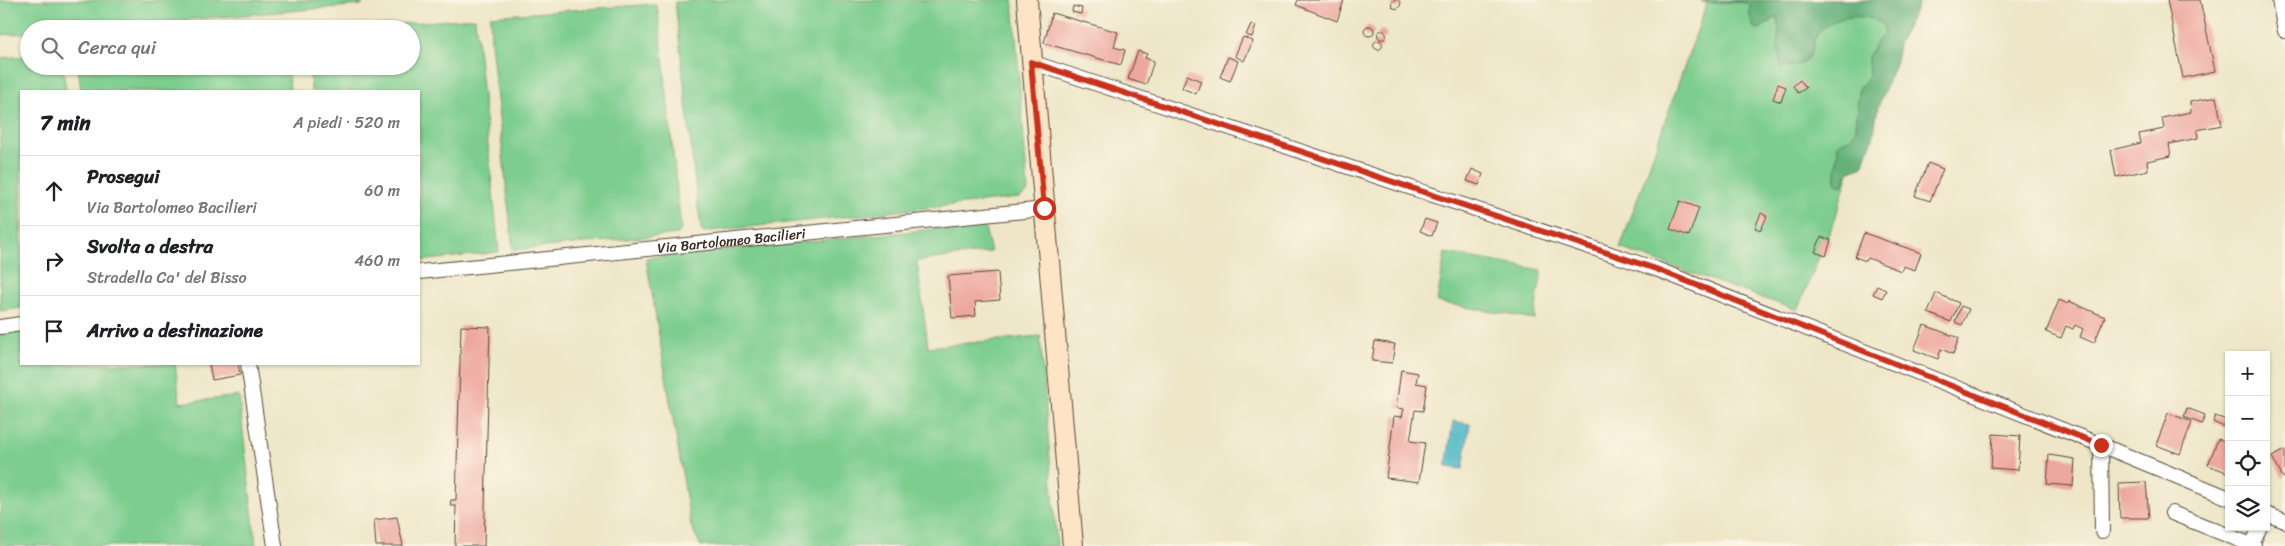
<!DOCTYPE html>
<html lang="it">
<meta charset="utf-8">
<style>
body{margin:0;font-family:Sriracha,sans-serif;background:#f6f6f6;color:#202124}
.controls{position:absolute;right:15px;bottom:15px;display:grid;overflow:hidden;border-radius:0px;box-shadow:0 1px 4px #0004}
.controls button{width:45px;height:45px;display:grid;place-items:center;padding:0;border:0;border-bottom:1px solid #e0e0e0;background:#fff;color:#202124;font:25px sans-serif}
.stop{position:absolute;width:15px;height:15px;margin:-11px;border:4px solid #c8321e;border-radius:50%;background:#fff}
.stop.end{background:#c8321e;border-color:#fff;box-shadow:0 1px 5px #0008}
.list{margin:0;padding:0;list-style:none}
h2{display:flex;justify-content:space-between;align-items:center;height:65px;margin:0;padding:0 20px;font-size:21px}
h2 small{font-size:16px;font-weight:400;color:#757577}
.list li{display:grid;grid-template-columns:32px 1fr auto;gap:15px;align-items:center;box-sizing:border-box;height:70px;padding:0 20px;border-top:1px solid #e0e0e0}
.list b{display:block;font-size:19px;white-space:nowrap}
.list p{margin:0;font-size:16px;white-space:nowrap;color:#757577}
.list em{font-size:16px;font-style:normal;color:#757577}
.icon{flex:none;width:28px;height:28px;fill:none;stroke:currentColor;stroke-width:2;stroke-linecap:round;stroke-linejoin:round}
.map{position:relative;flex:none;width:2285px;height:546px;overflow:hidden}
.search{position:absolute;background:#fff;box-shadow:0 1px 4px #0004;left:20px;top:20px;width:400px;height:55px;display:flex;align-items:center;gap:12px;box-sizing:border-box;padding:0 18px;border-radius:28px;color:#757577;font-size:19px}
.panel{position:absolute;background:#fff;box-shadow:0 1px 4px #0004;left:20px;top:90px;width:400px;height:275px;border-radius:0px}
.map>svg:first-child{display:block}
.green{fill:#7bcd8e;stroke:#5b7c56}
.forest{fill:#64b079;stroke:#506d4c}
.water{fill:#4ab6c6;stroke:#427072}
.building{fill:#eea79f}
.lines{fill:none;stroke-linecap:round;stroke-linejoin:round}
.street-casing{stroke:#564637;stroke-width:16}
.secondary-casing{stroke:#564637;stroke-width:22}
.street{stroke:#fff;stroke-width:14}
.secondary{stroke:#fee4c6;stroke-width:20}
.route{stroke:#c8321e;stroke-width:6}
.labels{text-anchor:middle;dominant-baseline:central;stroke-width:4;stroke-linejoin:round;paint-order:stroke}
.street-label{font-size:14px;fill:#3b2a1e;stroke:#fcf5e5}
</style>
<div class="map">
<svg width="2285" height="546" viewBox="0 0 2285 546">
<rect width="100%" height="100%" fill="#fcf5e5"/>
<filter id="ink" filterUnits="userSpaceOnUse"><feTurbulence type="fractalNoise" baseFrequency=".02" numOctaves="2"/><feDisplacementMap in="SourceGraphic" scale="10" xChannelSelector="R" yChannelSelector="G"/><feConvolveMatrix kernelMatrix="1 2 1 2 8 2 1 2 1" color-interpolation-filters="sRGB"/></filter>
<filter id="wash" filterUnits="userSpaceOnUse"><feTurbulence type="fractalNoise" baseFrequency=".0096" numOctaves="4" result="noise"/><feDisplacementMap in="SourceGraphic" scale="20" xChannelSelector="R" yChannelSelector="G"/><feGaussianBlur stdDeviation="1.12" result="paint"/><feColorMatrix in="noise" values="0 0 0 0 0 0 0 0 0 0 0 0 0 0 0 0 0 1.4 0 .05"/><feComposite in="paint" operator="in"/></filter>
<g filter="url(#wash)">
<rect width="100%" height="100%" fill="#eee6c7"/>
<!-- green -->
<g class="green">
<path d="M0,0H361L362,5L76,29H29V33L0,35Z"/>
<path d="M705,0H1013L1028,192L1019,198L702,232L697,201L675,2Z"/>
<path d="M1740,2L1750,5V16L1768,24L1778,16C1780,33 1777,49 1781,67C1787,66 1795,66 1801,64C1816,56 1810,45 1817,34C1830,15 1868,10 1884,26V35L1877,41L1868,57L1869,76L1859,89L1856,130L1850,139L1838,145V168L1835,179L1842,186L1849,172L1835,219L1797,310L1620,248L1707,3Z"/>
<path d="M655,4L658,11L681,229L678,234L513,250L491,42L490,16Z"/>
<path d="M475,18L499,252L419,261V91H311L309,66H411V29H333Z"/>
<path d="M29,56V66H63L66,91H21V308L0,311V58Z"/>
<path d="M78,66H287L290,91H81Z"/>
<path d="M984,224L991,252L917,261L928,347L1040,336L1057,546H701L691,526L646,258Z"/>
<path d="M1445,253L1542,270L1534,319L1437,302Z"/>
<path d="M21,328V364H175L180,403L239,396L256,546H0V330Z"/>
</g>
<!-- forest -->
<path class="forest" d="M1700,0H1920L1898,44L1896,61L1878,107L1873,138L1863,166L1849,172L1842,186L1837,185C1834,176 1838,156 1838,144L1849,139L1856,130L1859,89L1869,76L1868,57L1877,41L1884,35V26C1868,10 1829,16 1817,34C1810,45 1816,56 1800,64C1795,66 1786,66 1781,67L1777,41L1779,33L1777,16L1760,29L1754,28L1750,16V5L1740,2L1704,3Z"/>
<!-- water -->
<path class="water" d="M1453,421L1470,424L1463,469L1446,467Z"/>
<g id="blocks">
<!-- building -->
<g class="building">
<circle cx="1396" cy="4" r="4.5"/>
<path d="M1298,0H1344L1337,21L1296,5Z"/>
<path d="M2167,0H2200L2215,71L2183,78Z"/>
<path d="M1073,6L1082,8L1081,14L1072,12Z"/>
<path d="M1052,13L1118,32L1114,47L1125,50L1121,65L1044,43Z"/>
<path d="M1251,24L1256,26L1252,37L1246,35Z"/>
<circle cx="1369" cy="31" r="5"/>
<circle cx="1382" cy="35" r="4.5"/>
<path d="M1243,37L1253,41L1244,61L1235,56Z"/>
<circle cx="1378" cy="45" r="4.5"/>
<path d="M1138,51L1147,54L1145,58L1154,61L1146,85L1128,79Z"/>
<path d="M1228,57L1238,61L1230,81L1220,77Z"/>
<path d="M1187,75L1201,81L1196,94L1182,88Z"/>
<path d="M1800,80L1806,88L1798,93L1793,86Z"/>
<path d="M1778,84L1786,87L1781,102L1773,99Z"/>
<path d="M2216,97L2222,125L2197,130L2198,138L2169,144L2171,156L2147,161L2148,170L2116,177L2111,150L2141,143L2139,134L2164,129L2162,118L2191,112L2190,102Z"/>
<path d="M1928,163L1943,169L1930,201L1915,196Z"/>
<path d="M1472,169L1483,174L1479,185L1467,181Z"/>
<path d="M1680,201L1699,208L1689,236L1670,229Z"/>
<path d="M1761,213L1767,216L1761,230L1755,228Z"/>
<path d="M1425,219L1437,223L1432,236L1420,231Z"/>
<path d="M1864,233L1921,253L1915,270L1903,266L1901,271L1868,258L1866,261L1855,257Z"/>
<path d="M1821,237L1831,240L1826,256L1815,252Z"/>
<path d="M998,272L1000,300L975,302L976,316L952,318L948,276Z"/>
<path d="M1877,286L1886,290L1882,298L1873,294Z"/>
<path d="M1936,293L1959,303L1951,322L1928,313Z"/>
<path d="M2059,300L2068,304L2069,301L2105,317L2094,343L2080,337L2083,329L2075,325L2073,329L2066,326L2061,338L2046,332Z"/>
<path d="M1961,306L1969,309L1962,325L1955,322Z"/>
<path d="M1924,325L1959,338L1953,354L1941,349L1938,359L1914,350Z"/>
<path d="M461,326L490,327L484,546H455L456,506H450L451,500H456Z"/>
<path d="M1375,341L1395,344L1392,363L1372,361Z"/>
<path d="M209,364H238L240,375L212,380Z"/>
<path d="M1401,370L1418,373L1416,383L1427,385L1423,411L1415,410L1410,441L1425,443L1419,482L1386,478L1394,416L1402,417L1404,409L1396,408Z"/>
<path d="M2187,408L2205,415L2202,424L2184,417Z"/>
<path d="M2168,413L2192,422L2180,454L2156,445Z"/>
<path d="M2215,416L2227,420L2224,427L2213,422Z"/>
<path d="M1993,434L2020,436L2018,470L1991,468Z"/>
<path d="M2218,439L2229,443V473L2208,465Z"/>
<path d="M2285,450V477L2283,478L2272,457Z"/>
<path d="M2049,455L2075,459L2073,486L2047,484Z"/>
<path d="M2146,482L2149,518H2120L2119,483Z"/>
<path d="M397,517L403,546H376L374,520Z"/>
</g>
</g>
</g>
<g filter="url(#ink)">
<use href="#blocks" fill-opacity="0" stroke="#564637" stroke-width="1"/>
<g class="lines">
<!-- street casing -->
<g class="street-casing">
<g id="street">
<path d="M2279,0L2285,31"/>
<path d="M1031,62L1656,269L2101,445L2229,498"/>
<path id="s1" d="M419,272L1044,209"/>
<path d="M0,327L21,324"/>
<path d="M248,364L275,546"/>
<path d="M2101,445L2102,531"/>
<path d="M2172,513L2254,546"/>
<path d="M2266,514L2285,521"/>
<path d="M2252,545L2260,527"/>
</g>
</g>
<!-- secondary casing -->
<g class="secondary-casing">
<path id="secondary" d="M1027,0L1073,546"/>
</g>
<!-- street -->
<use href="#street" class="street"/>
<!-- secondary -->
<use href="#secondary" class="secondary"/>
</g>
</g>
<g class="lines" filter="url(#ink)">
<!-- route -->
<path class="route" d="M1044,208L1031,62L1656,269L2101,445"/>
</g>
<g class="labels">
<!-- street labels -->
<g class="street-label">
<text stroke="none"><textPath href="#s1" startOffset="314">Via Bartolomeo Bacilieri</textPath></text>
</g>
</g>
</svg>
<div class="controls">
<button>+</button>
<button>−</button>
<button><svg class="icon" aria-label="locate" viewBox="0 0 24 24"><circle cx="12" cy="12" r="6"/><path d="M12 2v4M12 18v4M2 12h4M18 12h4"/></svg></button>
<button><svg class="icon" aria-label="layers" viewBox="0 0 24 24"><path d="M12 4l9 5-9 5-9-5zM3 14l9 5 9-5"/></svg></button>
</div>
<div class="stop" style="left:1044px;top:208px"></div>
<div class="stop end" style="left:2101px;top:445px"></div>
<div class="search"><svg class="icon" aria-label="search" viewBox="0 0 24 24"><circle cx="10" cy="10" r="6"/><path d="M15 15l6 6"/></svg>Cerca qui</div>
<section class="panel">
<h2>7 min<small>A piedi · 520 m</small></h2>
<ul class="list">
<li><svg class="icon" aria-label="ahead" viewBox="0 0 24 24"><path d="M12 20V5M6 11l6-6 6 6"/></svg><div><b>Prosegui</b><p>Via Bartolomeo Bacilieri</p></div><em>60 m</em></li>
<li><svg class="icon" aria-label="right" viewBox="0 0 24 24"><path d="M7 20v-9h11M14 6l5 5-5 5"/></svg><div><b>Svolta a destra</b><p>Stradella Ca' del Bisso</p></div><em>460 m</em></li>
<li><svg class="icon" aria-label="arrive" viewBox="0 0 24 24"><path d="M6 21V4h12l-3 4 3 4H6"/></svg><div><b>Arrivo a destinazione</b></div></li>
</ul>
</section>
</div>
